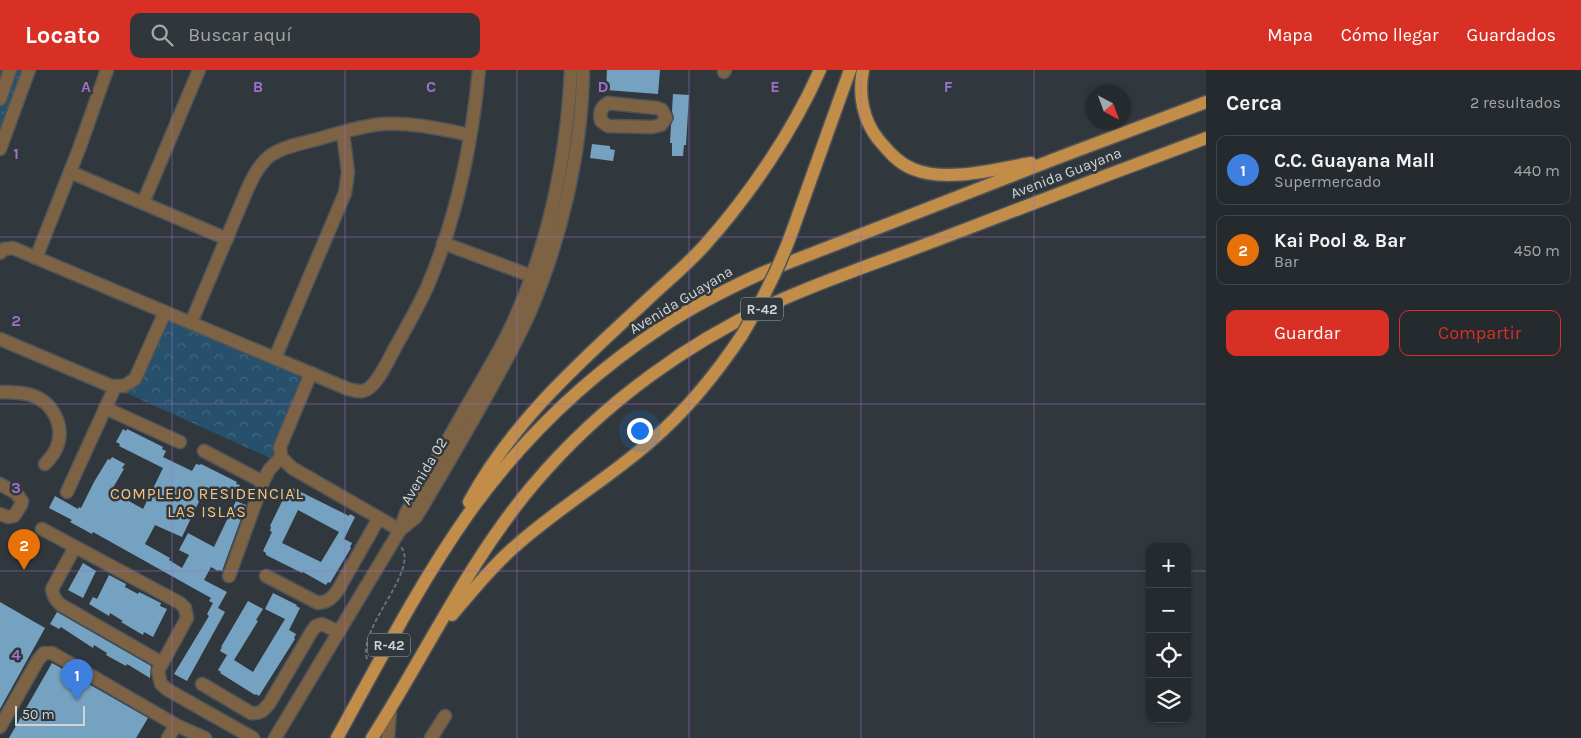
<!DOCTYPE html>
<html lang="es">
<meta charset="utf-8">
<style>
body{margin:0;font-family:Karla,sans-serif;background:#31363a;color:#f1f3f6}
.controls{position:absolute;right:15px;bottom:15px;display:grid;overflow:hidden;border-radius:10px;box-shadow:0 1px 4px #0004}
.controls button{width:45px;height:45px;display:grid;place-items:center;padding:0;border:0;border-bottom:1px solid #42464a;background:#252a2e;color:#f1f3f6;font:25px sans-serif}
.compass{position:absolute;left:1086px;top:15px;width:45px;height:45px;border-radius:50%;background:#252a2e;box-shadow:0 1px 4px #0004;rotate:139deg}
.scale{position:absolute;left:15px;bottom:12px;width:70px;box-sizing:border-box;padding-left:5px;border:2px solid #d0d5d8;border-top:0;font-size:14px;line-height:18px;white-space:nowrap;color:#d0d5d8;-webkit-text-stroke:4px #31383d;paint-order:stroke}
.you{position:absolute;left:639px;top:360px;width:18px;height:18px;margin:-12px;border:4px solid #fff;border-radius:50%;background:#1a73e8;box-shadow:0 0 0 8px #1a73e833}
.badge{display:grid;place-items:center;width:32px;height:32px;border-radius:50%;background:#d93025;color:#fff;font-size:16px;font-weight:700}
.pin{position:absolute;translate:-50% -41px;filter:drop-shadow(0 1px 2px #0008)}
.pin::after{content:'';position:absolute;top:26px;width:18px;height:15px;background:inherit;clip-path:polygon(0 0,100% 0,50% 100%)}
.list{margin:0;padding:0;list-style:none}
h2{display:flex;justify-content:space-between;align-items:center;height:65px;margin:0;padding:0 20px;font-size:21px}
h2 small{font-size:16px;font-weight:400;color:#a3a7aa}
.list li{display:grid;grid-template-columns:32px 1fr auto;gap:15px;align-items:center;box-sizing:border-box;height:70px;margin:0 10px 10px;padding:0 10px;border:1px solid #42464a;border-radius:10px}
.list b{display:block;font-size:19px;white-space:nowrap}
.list p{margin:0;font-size:16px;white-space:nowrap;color:#a3a7aa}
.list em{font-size:16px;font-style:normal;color:#a3a7aa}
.actions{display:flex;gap:10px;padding:15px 20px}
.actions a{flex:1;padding:11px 0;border:1px solid #d93025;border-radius:10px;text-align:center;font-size:18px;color:#d93025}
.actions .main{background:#d93025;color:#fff}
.icon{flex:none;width:28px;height:28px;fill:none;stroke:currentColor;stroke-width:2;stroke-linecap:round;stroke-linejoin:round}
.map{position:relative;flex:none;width:1206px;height:668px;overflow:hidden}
header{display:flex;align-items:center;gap:30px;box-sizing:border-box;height:70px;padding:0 25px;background:#d93025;color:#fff}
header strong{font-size:24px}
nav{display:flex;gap:28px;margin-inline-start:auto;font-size:18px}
.search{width:350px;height:45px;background:#31363a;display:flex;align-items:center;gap:12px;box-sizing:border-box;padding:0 18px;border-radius:10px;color:#a3a7aa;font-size:19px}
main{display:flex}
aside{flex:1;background:#252a2e}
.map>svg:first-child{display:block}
.grass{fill:url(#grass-dots)}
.park{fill:url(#park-crowns)}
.building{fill:#76a2c1;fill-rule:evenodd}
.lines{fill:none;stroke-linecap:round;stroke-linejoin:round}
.minor-casing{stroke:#4e5459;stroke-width:15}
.major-casing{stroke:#4e5459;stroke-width:15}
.path{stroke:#6a7074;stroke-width:2;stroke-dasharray:4 2.5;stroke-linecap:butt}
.minor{stroke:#7d6344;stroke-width:12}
.major{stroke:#c28d49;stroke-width:12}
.major-bridge-casing{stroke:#4e5459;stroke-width:15;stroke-linecap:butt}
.major-bridge{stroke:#c28d49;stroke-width:12}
.grid{fill:none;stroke:#9d70c9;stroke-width:1;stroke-opacity:0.55}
.labels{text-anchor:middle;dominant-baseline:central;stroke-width:5;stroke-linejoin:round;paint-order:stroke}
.shield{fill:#31383d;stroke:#a0a6aa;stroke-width:1}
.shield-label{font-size:14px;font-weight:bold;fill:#d0d5d8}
.street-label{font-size:15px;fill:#d0d5d8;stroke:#31383d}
.neighbourhood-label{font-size:16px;letter-spacing:1px;fill:#f7c383;stroke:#31383d}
.grid-label{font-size:16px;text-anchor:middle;font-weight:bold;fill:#9d70c9;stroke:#31383d;stroke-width:5;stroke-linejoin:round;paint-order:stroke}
</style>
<header>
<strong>Locato</strong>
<div class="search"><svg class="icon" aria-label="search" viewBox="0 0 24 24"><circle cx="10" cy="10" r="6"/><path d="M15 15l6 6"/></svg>Buscar aquí</div>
<nav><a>Mapa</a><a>Cómo llegar</a><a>Guardados</a></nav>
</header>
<main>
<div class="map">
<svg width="1206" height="668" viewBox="0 0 1206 668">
<defs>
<pattern id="grass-dots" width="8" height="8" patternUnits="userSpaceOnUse" patternTransform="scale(1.25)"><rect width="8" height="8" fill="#26506b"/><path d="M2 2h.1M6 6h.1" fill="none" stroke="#44687f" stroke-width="1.8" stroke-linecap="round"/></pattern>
<pattern id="park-crowns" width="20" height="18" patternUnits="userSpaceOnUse" patternTransform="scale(1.25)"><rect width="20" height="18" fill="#26506b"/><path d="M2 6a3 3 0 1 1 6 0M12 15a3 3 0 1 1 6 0" fill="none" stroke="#44687f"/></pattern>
</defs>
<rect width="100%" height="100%" fill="#31383d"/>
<!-- grass -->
<path class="grass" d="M0,0H29L0,79Z"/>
<!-- park -->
<path class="park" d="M165,242L311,303L280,377L292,398L111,316H124Z"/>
<!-- building -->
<g class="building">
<path d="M607,0H660L658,24L606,20Z"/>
<path d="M673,24L689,25L686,75H684L683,86H672V73H670L671,55L674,48L672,41Z"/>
<path d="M592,74L610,76V79L615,80L613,91L590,88Z"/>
<path d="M123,359L126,361L127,359L163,377L162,379L166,381L163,387L192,401L196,394L200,395L201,394L237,412L236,414L240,415L233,430L206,417L182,467L155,455L145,474L170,488L169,490L182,498L189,485L179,480L188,463L214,477L236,431L246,435L222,501L219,500L218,501L211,497L204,510L227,522L218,538L225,542L187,611L174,604L209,546L207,544L213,533L209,531L211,528L93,462L92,464L70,452L72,450L49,438L55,426L78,439L79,437L81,438L94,412L108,389L110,390L112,387L125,394L122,398L124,399L111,421L143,439L163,398L119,376L120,374L116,372Z"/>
<path d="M291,417L349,446L350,444L355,447L344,469L352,473L350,477L351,478L330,513L328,512L326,515L303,502L302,503L266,485V483L263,481L272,462L270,461L271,457L270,456L288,419L290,420ZM298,440L339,462L321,492L282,473Z"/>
<path d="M83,493L96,501L83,528L68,520Z"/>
<path d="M109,505L126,514L125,517L138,524L139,522L161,533L160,536L167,539L153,567L144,562L143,565L121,552L123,551L110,543L109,546L89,534L93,527L97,529Z"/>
<path d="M273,523L297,535L296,536L300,538L289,560L296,564L294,568L295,569L259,626L256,624L255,625L220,603L221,602L218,600L227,585L220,581L222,577H221L248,531L263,539L256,550L258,551L234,590L253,602L285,549L265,539Z"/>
<path d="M0,532L45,558L0,639Z"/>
<path d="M57,542L151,596L150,608L127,594L126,596L106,585L107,583L94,575L93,578L61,557L59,559L50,554Z"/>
<path d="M52,593L148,648L136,668H9Z"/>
</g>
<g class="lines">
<!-- minor casing -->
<g class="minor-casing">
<g id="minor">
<path d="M724,2L725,0"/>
<path d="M0,29L10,0"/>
<path d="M608,33L657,38L662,40L666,48L661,55L652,57L608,56L601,51C599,43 601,37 608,33Z"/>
<path d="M0,79L29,0"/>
<path d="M70,102L227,169"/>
<path d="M143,133L199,0"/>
<path d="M443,173L537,208"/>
<path d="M0,183L4,179L13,178L348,319C353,320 358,322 363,321C377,318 389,288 396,276C407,256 419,236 428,215C457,147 472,73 479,0"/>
<path d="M36,188L79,79L107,0"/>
<path d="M191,253L247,120C253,107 259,94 271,85C285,76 303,73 318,69C339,63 361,56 382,54C412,52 441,59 470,65"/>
<path d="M0,269L111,316H124L135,309L165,242"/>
<path d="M275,288L345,123L348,102L343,63"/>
<path d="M311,303L280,377L281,387L292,398L400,460"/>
<path d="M0,322C10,322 21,322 31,325C53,332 66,357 56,379C53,385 49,390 45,394"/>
<path d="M105,338L180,372"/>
<path d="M204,381L263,412"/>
<path d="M0,414L16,423L22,431L21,435L14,446L8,447L0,444"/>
<path d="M67,422L115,317"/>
<path d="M42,459L180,533L185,538L187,548L158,601L161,614L168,620L253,668"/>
<path d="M400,460L416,447C436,414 455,381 474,348C493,314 513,280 529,244C561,170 582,81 583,0"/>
<path d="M75,477L52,519C53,526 55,530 61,535L162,593"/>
<path d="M229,506L263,412L269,400L281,387"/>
<path d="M266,506L318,533C328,532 332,528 338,520L379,448"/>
<path d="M202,614L251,643C260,644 263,641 269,634L312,561L316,556L322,554L339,562"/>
<path d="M176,655L205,668"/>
<path d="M0,657L38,590L44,583H52L176,655L168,668"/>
<path d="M275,668L400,460L406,443C428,405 449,368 470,331C484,306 499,283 511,257C548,177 567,88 571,0"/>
<path d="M388,668L390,640"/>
<path d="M431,668L445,646"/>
</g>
</g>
<!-- major casing -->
<g class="major-casing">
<g id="major">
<path d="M863,0C858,24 863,50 878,69C888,81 898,93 913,99C946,113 996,99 1031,93"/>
<path d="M793,159L850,0"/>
<path d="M469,432C512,352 580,292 646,231C665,213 686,196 704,176C749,126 793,61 820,0"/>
<path d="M452,545C473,520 494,494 519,473C561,436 609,408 651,371C687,340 716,304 742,265"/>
<path d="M337,668C379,592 419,514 469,443C521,370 588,306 662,257C693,236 727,219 762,203L1060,87L1206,32"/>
<path d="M372,668C426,584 468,492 533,415C602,333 692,268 790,226C839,205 890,188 940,169C1029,135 1117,101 1206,68"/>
</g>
</g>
<!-- path -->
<path class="path" d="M367,589C357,558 420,500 401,477"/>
<!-- minor -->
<use href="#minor" class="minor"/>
<!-- major -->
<use href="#major" class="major"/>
<!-- major-bridge casing -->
<g class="major-bridge-casing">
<path id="major-bridge" d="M742,265C762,231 780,196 793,159"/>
</g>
<!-- major-bridge -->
<use href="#major-bridge" class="major-bridge"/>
</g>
<!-- grid -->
<path class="grid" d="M172,0V668M345,0V668M517,0V668M689,0V668M861,0V668M1034,0V668M0,167H1206M0,334H1206M0,501H1150M1187,501H1206"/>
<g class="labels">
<!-- shield labels -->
<g class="shield">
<rect x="741" y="227.5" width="42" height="23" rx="4"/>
<rect x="368" y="563.5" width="42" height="23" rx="4"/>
</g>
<g class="shield-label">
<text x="762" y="239">R-42</text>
<text x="389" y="575">R-42</text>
</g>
<!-- street labels -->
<g class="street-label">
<text transform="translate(1066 103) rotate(-21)">Avenida Guayana</text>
<text transform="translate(681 230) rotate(-31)">Avenida Guayana</text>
<text transform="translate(424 401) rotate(-59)">Avenida 02</text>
</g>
<!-- neighbourhood labels -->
<g class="neighbourhood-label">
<text x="207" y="423">COMPLEJO RESIDENCIAL<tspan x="207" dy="18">LAS ISLAS</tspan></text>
</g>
</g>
<g class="grid-label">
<text x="86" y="22">A</text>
<text x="258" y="22">B</text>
<text x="431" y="22">C</text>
<text x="603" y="22">D</text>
<text x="775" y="22">E</text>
<text x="948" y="22">F</text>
<text x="16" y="89">1</text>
<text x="16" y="256">2</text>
<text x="16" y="423">3</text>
<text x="16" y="590">4</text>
</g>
</svg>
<div class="controls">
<button>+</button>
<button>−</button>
<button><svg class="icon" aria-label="locate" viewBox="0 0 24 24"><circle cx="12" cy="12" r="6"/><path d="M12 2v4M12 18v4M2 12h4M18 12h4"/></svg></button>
<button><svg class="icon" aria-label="layers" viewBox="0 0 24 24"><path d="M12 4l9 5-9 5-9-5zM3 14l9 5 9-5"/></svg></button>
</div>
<svg class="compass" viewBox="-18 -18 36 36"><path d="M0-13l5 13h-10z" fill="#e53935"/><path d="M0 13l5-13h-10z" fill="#a3a7aa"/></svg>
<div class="scale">50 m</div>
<div class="you"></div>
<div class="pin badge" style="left:77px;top:630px;background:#3f7fe0">1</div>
<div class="pin badge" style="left:24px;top:500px;background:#e8710a">2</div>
</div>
<aside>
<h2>Cerca<small>2 resultados</small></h2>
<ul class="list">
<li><span class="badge" style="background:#3f7fe0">1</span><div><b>C.C. Guayana Mall</b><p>Supermercado</p></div><em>440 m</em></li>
<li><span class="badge" style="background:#e8710a">2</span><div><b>Kai Pool &amp; Bar</b><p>Bar</p></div><em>450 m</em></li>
</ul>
<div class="actions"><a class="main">Guardar</a><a>Compartir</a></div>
</aside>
</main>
